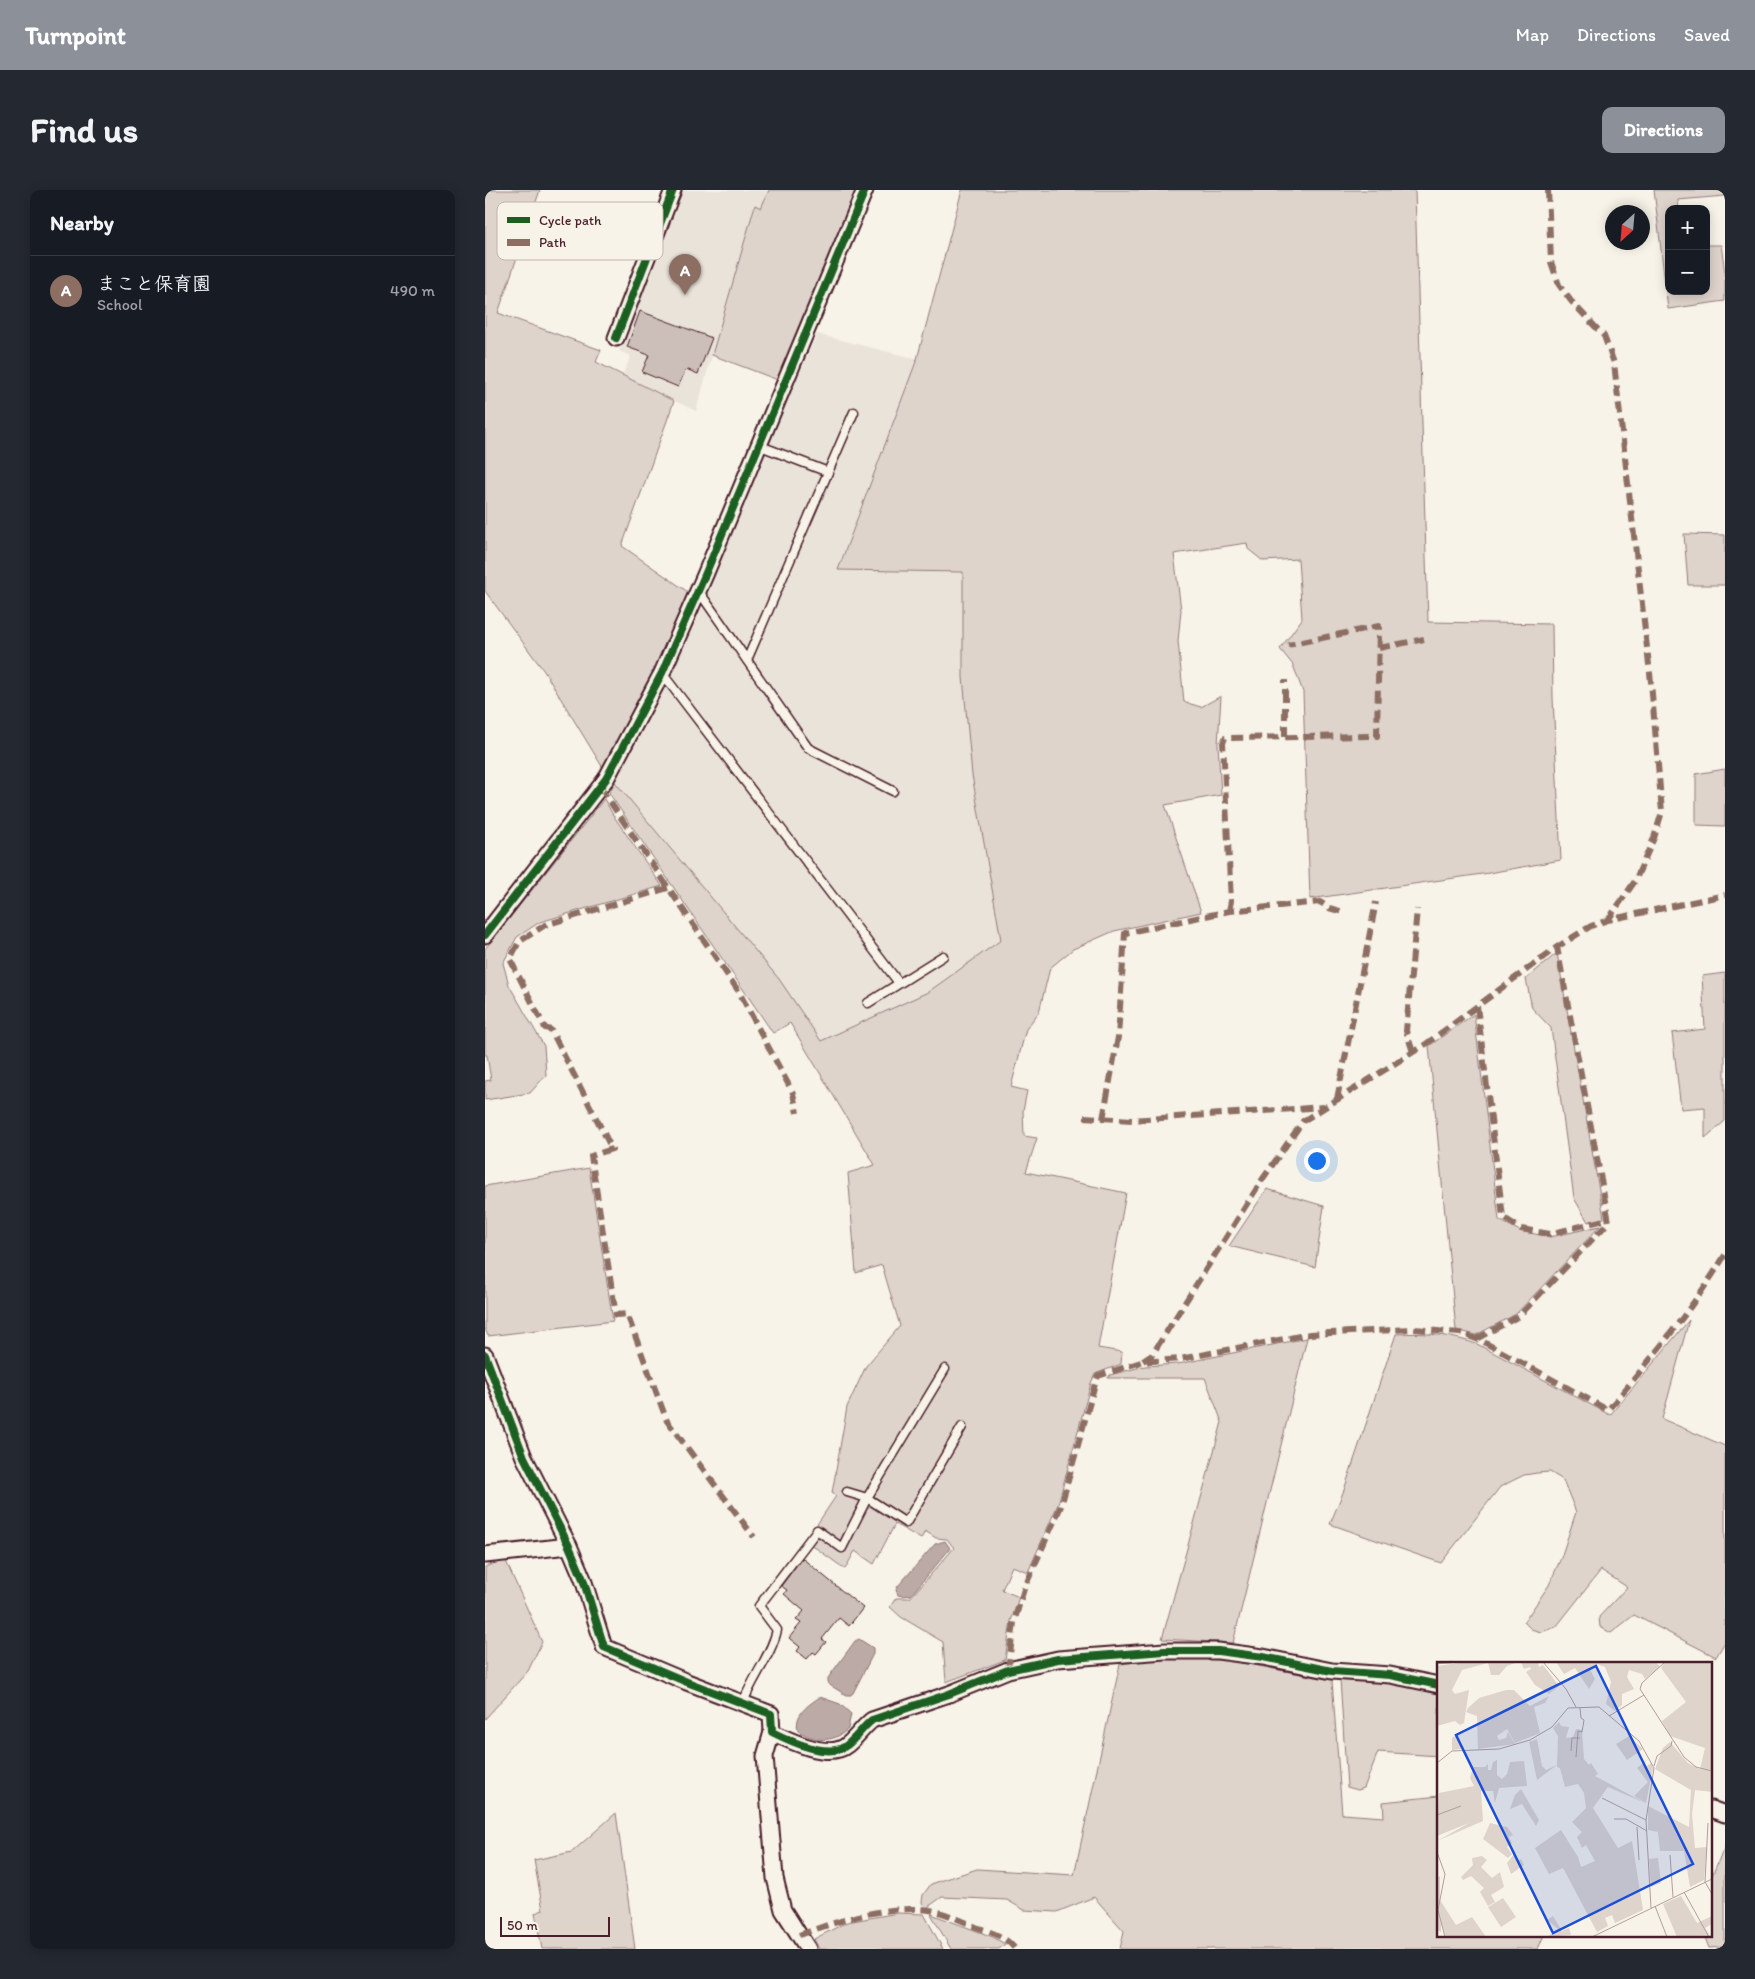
<!DOCTYPE html>
<meta charset="utf-8">
<style>
body{margin:0;font-family:Itim,"Klee One",sans-serif;background:#242831;color:#f1f3f6}
.controls{position:absolute;right:15px;top:15px;display:grid;overflow:hidden;border-radius:10px;box-shadow:0 2px 12px #0003}
.controls button{width:45px;height:45px;display:grid;place-items:center;padding:0;border:0;border-bottom:1px solid #363941;background:#171b24;color:#f1f3f6;font:25px sans-serif}
.compass{position:absolute;left:1120px;top:15px;width:45px;height:45px;border-radius:50%;background:#171b24;box-shadow:0 2px 12px #0003;rotate:206deg}
.scale{position:absolute;left:15px;bottom:12px;width:110px;box-sizing:border-box;padding-left:5px;border:2px solid #4a1f2b;border-top:0;font-size:14px;line-height:18px;white-space:nowrap;color:#4a1f2b;-webkit-text-stroke:4px #f7f3e8;paint-order:stroke}
.you{position:absolute;left:831px;top:970px;width:18px;height:18px;margin:-12px;border:4px solid #fff;border-radius:50%;background:#1a73e8;box-shadow:0 0 0 8px #1a73e833}
.badge{display:grid;place-items:center;width:32px;height:32px;border-radius:50%;background:#8c9099;color:#fff;font-size:16px;font-weight:700}
.pin{position:absolute;translate:-50% -41px;filter:drop-shadow(0 1px 2px #0008)}
.pin::after{content:'';position:absolute;top:26px;width:18px;height:15px;background:inherit;clip-path:polygon(0 0,100% 0,50% 100%)}
.list{margin:0;padding:0;list-style:none}
h2{display:flex;justify-content:space-between;align-items:center;height:65px;margin:0;padding:0 20px;font-size:21px}
h2 small{font-size:16px;font-weight:400;color:#9ea1a6}
.list li{display:grid;grid-template-columns:32px 1fr auto;gap:15px;align-items:center;box-sizing:border-box;height:70px;padding:0 20px;border-top:1px solid #363941}
.list b{display:block;font-size:19px;white-space:nowrap}
.list p{margin:0;font-size:16px;white-space:nowrap;color:#9ea1a6}
.list em{font-size:16px;font-style:normal;color:#9ea1a6}
.map{position:relative;flex:none;width:1240px;height:1759px;overflow:hidden;border-radius:10px}
header{display:flex;align-items:center;gap:30px;box-sizing:border-box;height:70px;padding:0 25px;background:#8c9099;color:#fff}
header strong{font-size:24px}
nav{display:flex;gap:28px;margin-inline-start:auto;font-size:18px}
.intro{display:flex;align-items:center;justify-content:space-between;box-sizing:border-box;height:120px;padding:0 30px}
h1{margin:0;font-size:35px}
.button{padding:12px 22px;border-radius:10px;background:#8c9099;color:#fff;font-size:18px;font-weight:700}
main{display:flex;gap:30px;padding:0 30px}
aside{flex:1;background:#171b24;border-radius:10px;box-shadow:0 2px 12px #0003}
.map>svg:first-child{display:block}
.built{fill:#eae3da}
.green{fill:#ded4cc;stroke:#947a7c}
.water{fill:#bcaaa7;stroke:#8e7275}
.building{fill:#ccbfb9;stroke:#4a1f2b}
.lines{fill:none;stroke-linecap:round;stroke-linejoin:round}
.service-casing{stroke:#4a1f2b;stroke-width:11}
.minor-casing{stroke:#4a1f2b;stroke-width:19}
.service{stroke:#f7f3e8;stroke-width:8}
.minor{stroke:#f7f3e8;stroke-width:15}
.quiet{stroke:#8d6e63;stroke-width:6;stroke-dasharray:12 6;stroke-linecap:butt}
.cycleway-casing{stroke:#f7f3e8;stroke-width:11}
.cycleway{stroke:#1b5e20;stroke-width:8}
.inset-river{fill:none;stroke:#bcaaa7;stroke-width:2.5}
.inset-road{fill:none;stroke:#b29e9c;stroke-width:1}
.view{fill:#1d4ed8;fill-opacity:0.15;stroke:#1d4ed8;stroke-width:2.5}
.inset-edge{fill:none;stroke:#4a1f2b;stroke-width:2.5}
.key{fill:#f7f3e8;stroke:#c3b3af;stroke-width:1}
.key-label{font-size:14px;fill:#4a1f2b}
</style>
<header>
<strong>Turnpoint</strong>
<nav><a>Map</a><a>Directions</a><a>Saved</a></nav>
</header>
<div class="intro"><h1>Find us</h1><a class="button">Directions</a></div>
<main>
<aside>
<h2>Nearby<small></small></h2>
<ul class="list">
<li><span class="badge" style="background:#8d6e63">A</span><div><b>まこと保育園</b><p>School</p></div><em>490 m</em></li>
</ul>
</aside>
<div class="map">
<svg width="1240" height="1759" viewBox="0 0 1240 1759">
<rect width="100%" height="100%" fill="#f7f3e8"/>
<filter id="ink" filterUnits="userSpaceOnUse"><feTurbulence type="fractalNoise" baseFrequency=".02" numOctaves="2"/><feDisplacementMap in="SourceGraphic" scale="10" xChannelSelector="R" yChannelSelector="G"/><feConvolveMatrix kernelMatrix="1 2 1 2 8 2 1 2 1" color-interpolation-filters="sRGB"/></filter>
<g filter="url(#ink)">
<!-- built -->
<g class="built">
<path d="M196,0H284L276,18L270,16L211,221L137,186L146,166L134,161Z"/>
<path d="M332,144L432,169L353,379L478,382V487L487,585L517,750L443,802L336,851L294,789L130,592L184,491L281,258Z"/>
</g>
<!-- green -->
<g class="green">
<path d="M0,0H55L13,123L116,160L111,172L189,211L137,356L203,402L170,480L118,578L59,481L0,401Z"/>
<path d="M284,0H373L293,190L227,165L270,15L276,18Z"/>
<path d="M477,0H930L943,432L1067,434L1068,508L1076,670L1004,683L825,709L818,502L808,475L795,459L817,429L813,369L778,371L763,359L762,353L689,364L696,420L693,451L699,512L716,517L736,506L733,554L736,605L680,615L716,722L629,741L588,759L565,778L554,822L541,839L526,897L542,901L538,921L539,946L552,948L541,982L641,1003L613,1158L637,1162L636,1174L610,1184L606,1193L573,1314L543,1382L527,1376L517,1400L534,1407L526,1431L520,1470L461,1492L458,1452L416,1427L405,1417L411,1408H425L469,1358L462,1349L451,1348L440,1341L436,1349L410,1334L389,1374L370,1361L360,1379L321,1351L351,1306L347,1303L362,1217L381,1176L415,1136L397,1075L371,1083L363,983L390,975L305,833L288,843L124,603L130,592L294,789L336,851L443,802L516,750L487,585L478,487V382L353,380L432,169Z"/>
<path d="M1169,0H1240V6L1193,10L1194,19H1184V101H1221V55H1236L1240,82V111L1183,119Z"/>
<path d="M1199,344L1240,345V395H1203Z"/>
<path d="M1240,579V636L1211,635V584Z"/>
<path d="M119,609L128,625L177,696L55,732L32,747L18,773L24,795L59,856L61,885L45,903L0,910V891L6,890L2,865H0V759Z"/>
<path d="M1072,763L1119,1028L1103,1032L1089,1008L1066,838L1047,818L1041,789Z"/>
<path d="M1240,783V931L1220,948V917L1196,919L1187,843L1220,839L1217,786Z"/>
<path d="M989,824L1014,1030L1035,1041L1065,1047L1115,1036L1031,1124L991,1145L971,1140L944,856Z"/>
<path d="M104,978L128,1131L3,1146L0,1139V996Z"/>
<path d="M782,999L839,1016L830,1077L744,1056Z"/>
<path d="M1204,1130L1177,1229L1240,1256V1452L1231,1467L1149,1425L1126,1443L1115,1437L1114,1427L1142,1397L1116,1380L1071,1437L1056,1442L1046,1439L1039,1432L1064,1395L1076,1368L1091,1322L1078,1290L1065,1282L1052,1283L1039,1285L1015,1297L956,1373L845,1334L859,1300L911,1144C939,1142 968,1145 994,1155L1125,1225Z"/>
<path d="M822,1148L748,1453L677,1449L737,1232L720,1188H623L625,1185L660,1176L693,1174Z"/>
<path d="M20,1369L57,1452L43,1481L0,1529V1377Z"/>
<path d="M681,1468L742,1470L847,1490L857,1624L899,1627L898,1612L954,1606V1745H1059L1053,1759H635L639,1741L609,1707L572,1722L539,1720L522,1710L457,1707L440,1719L437,1712L438,1705L446,1694L492,1679L589,1685L635,1474Z"/>
<path d="M855,1489L903,1491L954,1502V1566L893,1562L879,1598L873,1600L862,1597Z"/>
<path d="M131,1623L150,1759H57L50,1723L58,1720L49,1670L87,1662Z"/>
<path d="M1240,1656V1757L1224,1758L1219,1745H1226V1688Z"/>
<path d="M413,1723L439,1724L458,1759H334L329,1749L362,1732Z"/>
<path d="M446,1724L508,1747L520,1754L514,1759H466Z"/>
</g>
<!-- water -->
<g class="water">
<path d="M460,1351L465,1358L463,1361L426,1405L418,1406L413,1405L411,1400L413,1396L450,1354Z"/>
<path d="M374,1449L388,1458V1464L368,1503L366,1505H361L343,1494V1488L370,1451Z"/>
<path d="M335,1507L355,1514L366,1524L363,1539C347,1554 330,1551 313,1541C309,1524 323,1515 335,1507Z"/>
</g>
<!-- building -->
<g class="building">
<path d="M155,121L227,148L213,184L201,179L193,197L157,182L164,165L142,157Z"/>
<path d="M317,1368L378,1418L364,1436L354,1428L337,1449L341,1452L331,1464L328,1462L322,1469L312,1461L315,1457L304,1448L316,1433L311,1430L319,1421L299,1404L302,1400L296,1396Z"/>
</g>
<g class="lines">
<!-- service casing -->
<g class="service-casing">
<g id="service">
<path d="M273,255L343,282"/>
<path d="M213,400L323,558L408,601"/>
<path d="M262,470L369,222"/>
<path d="M177,483L414,793"/>
<path d="M383,813L458,766"/>
<path d="M362,1302L382,1308L421,1333L477,1237"/>
<path d="M258,1513C267,1488 286,1466 292,1440L274,1416L332,1340L357,1358L382,1308L460,1179"/>
</g>
</g>
<!-- minor casing -->
<g class="minor-casing">
<g id="minor">
<path d="M131,148L188,0"/>
<path d="M0,745L121,589L177,483L220,385L380,0"/>
<path d="M0,1165L39,1267L84,1356L98,1389L119,1457L202,1492L286,1524L287,1542C305,1551 344,1570 362,1555C371,1548 378,1537 387,1530L464,1504L523,1480L573,1469L680,1461H733L778,1467L847,1481L905,1485L954,1495"/>
<path d="M0,1365L84,1356"/>
<path d="M287,1542L280,1566L290,1688L298,1720L323,1759"/>
<path d="M1226,1619L1240,1624"/>
</g>
</g>
<!-- service -->
<use href="#service" class="service"/>
<!-- minor -->
<use href="#minor" class="minor"/>
<!-- quiet -->
<g class="quiet">
<path d="M1063,0L1066,72L1074,95L1086,111L1119,146L1129,173L1166,492L1177,622L1169,648L1150,691L1123,730"/>
<path d="M894,458L939,449"/>
<path d="M800,547V490"/>
<path d="M115,597L254,802L308,903L312,923"/>
<path d="M183,698L60,735L34,752L25,769L60,838L66,840L127,959L106,966L131,1125L142,1124L182,1231L269,1347"/>
<path d="M744,721L746,711L738,553L740,548L892,546L894,436L803,455"/>
<path d="M992,816L1018,1027L1036,1039L1065,1044L1123,1029"/>
<path d="M928,862L921,841L932,719"/>
<path d="M852,909L891,712"/>
<path d="M599,927L647,930L839,917"/>
<path d="M618,929L633,847L640,743L744,721L835,712L844,718L858,722"/>
<path d="M991,1149L1034,1126L1124,1032L1072,757"/>
<path d="M658,1171L667,1165L777,990L818,931L941,854L1072,757L1106,736L1123,730L1240,705"/>
<path d="M523,1480L529,1432L539,1399L576,1316L610,1194L613,1186L656,1172L695,1169L825,1144L929,1139L975,1143L997,1151L1123,1220C1165,1170 1206,1121 1240,1065"/>
<path d="M314,1745C356,1730 399,1715 444,1720C460,1722 477,1731 491,1737C505,1742 521,1746 530,1759"/>
</g>
<!-- cycleway casing -->
<g class="cycleway-casing">
<g id="cycleway">
<path d="M131,148L188,0"/>
<path d="M0,745L121,589L177,483L220,385L380,0"/>
<path d="M0,1165L39,1267L84,1356L98,1389L119,1457L202,1492L286,1524L287,1542C305,1551 344,1570 362,1555C371,1548 378,1537 387,1530L464,1504L523,1480L573,1469L680,1461H733L778,1467L847,1481L905,1485L954,1495"/>
</g>
</g>
<!-- cycleway -->
<use href="#cycleway" class="cycleway"/>
</g>
</g>
<!-- overview -->
<g transform="translate(952 1472)">
<rect width="275" height="275" fill="#f7f3e8"/>
<path d="M28,0H78V1L70,4L62,13H54L51,1L25,8L15,28L18,32L32,28L27,61L23,63L18,59L0,64V4ZM84,0H101L102,5L106,3L122,24L112,32L98,23L89,10L94,7L93,5L87,7ZM119,0H219L223,5L208,17L205,12L192,8L190,15L197,27L185,32V43L178,49L169,42L174,20L168,5L160,2L152,6L158,17L152,27L138,6L127,12ZM228,0H275V130L258,128L255,152L258,186L270,185L267,218L253,225L247,189H223L221,170L211,168V144L252,165L254,128L218,107L226,86L233,80L251,101L263,107L268,86L233,74L225,59L249,40L224,6ZM69,28H77L93,44L112,34L108,41L97,45L103,71L78,81L70,67L60,74L62,78L69,76L71,70L78,82L41,87L40,54L29,50L31,46L42,36ZM122,60L124,64L132,65L129,76L136,75L139,67L145,68L147,97L152,103L154,101L161,112L158,114L208,141L171,125L156,146L181,186L195,179L206,248L178,261L175,253L168,256L171,264L160,270L126,206L112,212L98,186L124,168L141,195L144,205L158,199L149,183L145,186L140,175L145,170L135,160L149,146L147,131L141,122L128,125L123,106L120,105L121,74L116,66ZM21,72L25,87L15,88V76ZM192,74L206,87L190,98L179,82ZM100,77L105,104L109,108L120,103L100,118L92,80ZM211,97L206,103L208,105L214,101L216,106L209,141L197,134L211,120L200,106ZM60,98V113L65,117L70,112L73,100L87,99L90,124L62,126L58,141L56,129H44L46,159L0,179L32,161L0,174L2,131L37,124L33,116L36,105H48L51,102V108H54L56,100ZM84,127L102,158L99,164L85,142L73,147L78,133ZM53,161L70,165L76,173L72,175L75,181L70,185L75,192L71,196L46,177ZM77,192L80,199L84,197L87,203L74,212L70,201ZM45,194L50,198L44,205L55,216L63,210L67,225L54,233L58,240L51,244L43,230L47,226L34,214L26,218L24,215L36,203L35,196ZM221,196L224,221L214,225L212,197ZM3,214V238L19,263L35,255L49,275H9L4,261V270L0,268V216ZM244,234L260,261L275,254V262L268,266L274,275H240L226,242ZM66,236L79,255L64,265L51,245ZM116,254L125,269L132,266L134,273L110,275L121,267L110,258Z" fill="#ded4cc"/>
<path class="inset-river" d="M0,1L15,0"/>
<path class="inset-road" d="M106,0L129,27L139,45M228,0L205,21L203,27L247,95L259,105L275,109M172,54L207,33M134,89L135,76H143M139,95L141,69L145,70L147,58L144,56L143,46M0,101L15,89L62,87L93,78L115,65L131,46L162,45L202,79L217,106L209,158L214,246M217,104L220,94L234,84L235,79M165,136L209,158M0,153L24,144M177,157H189L210,169M271,161L268,220L275,232M200,165L202,198M0,190L8,212L1,248L8,275M233,193L236,235M247,230L272,275M218,244L230,275M155,275L275,217"/>
<path class="view" d="M159,4L256,202L116,271L19,73Z"/>
<rect width="275" height="275" class="inset-edge"/>
</g>
<!-- legend -->
<rect x="12" y="12" width="166" height="58" rx="8" class="key"/>
<rect x="22" y="27" width="23" height="6" fill="#1b5e20"/>
<rect x="22" y="49" width="23" height="7" fill="#8d6e63"/>
<g class="key-label">
<text x="54" y="35">Cycle path</text>
<text x="54" y="57">Path</text>
</g>
</svg>
<div class="controls">
<button>+</button>
<button>−</button>
</div>
<svg class="compass" viewBox="-18 -18 36 36"><path d="M0-13l5 13h-10z" fill="#e53935"/><path d="M0 13l5-13h-10z" fill="#9ea1a6"/></svg>
<div class="scale">50 m</div>
<div class="you"></div>
<div class="pin badge" style="left:200px;top:105px;background:#8d6e63">A</div>
</div>
</main>
